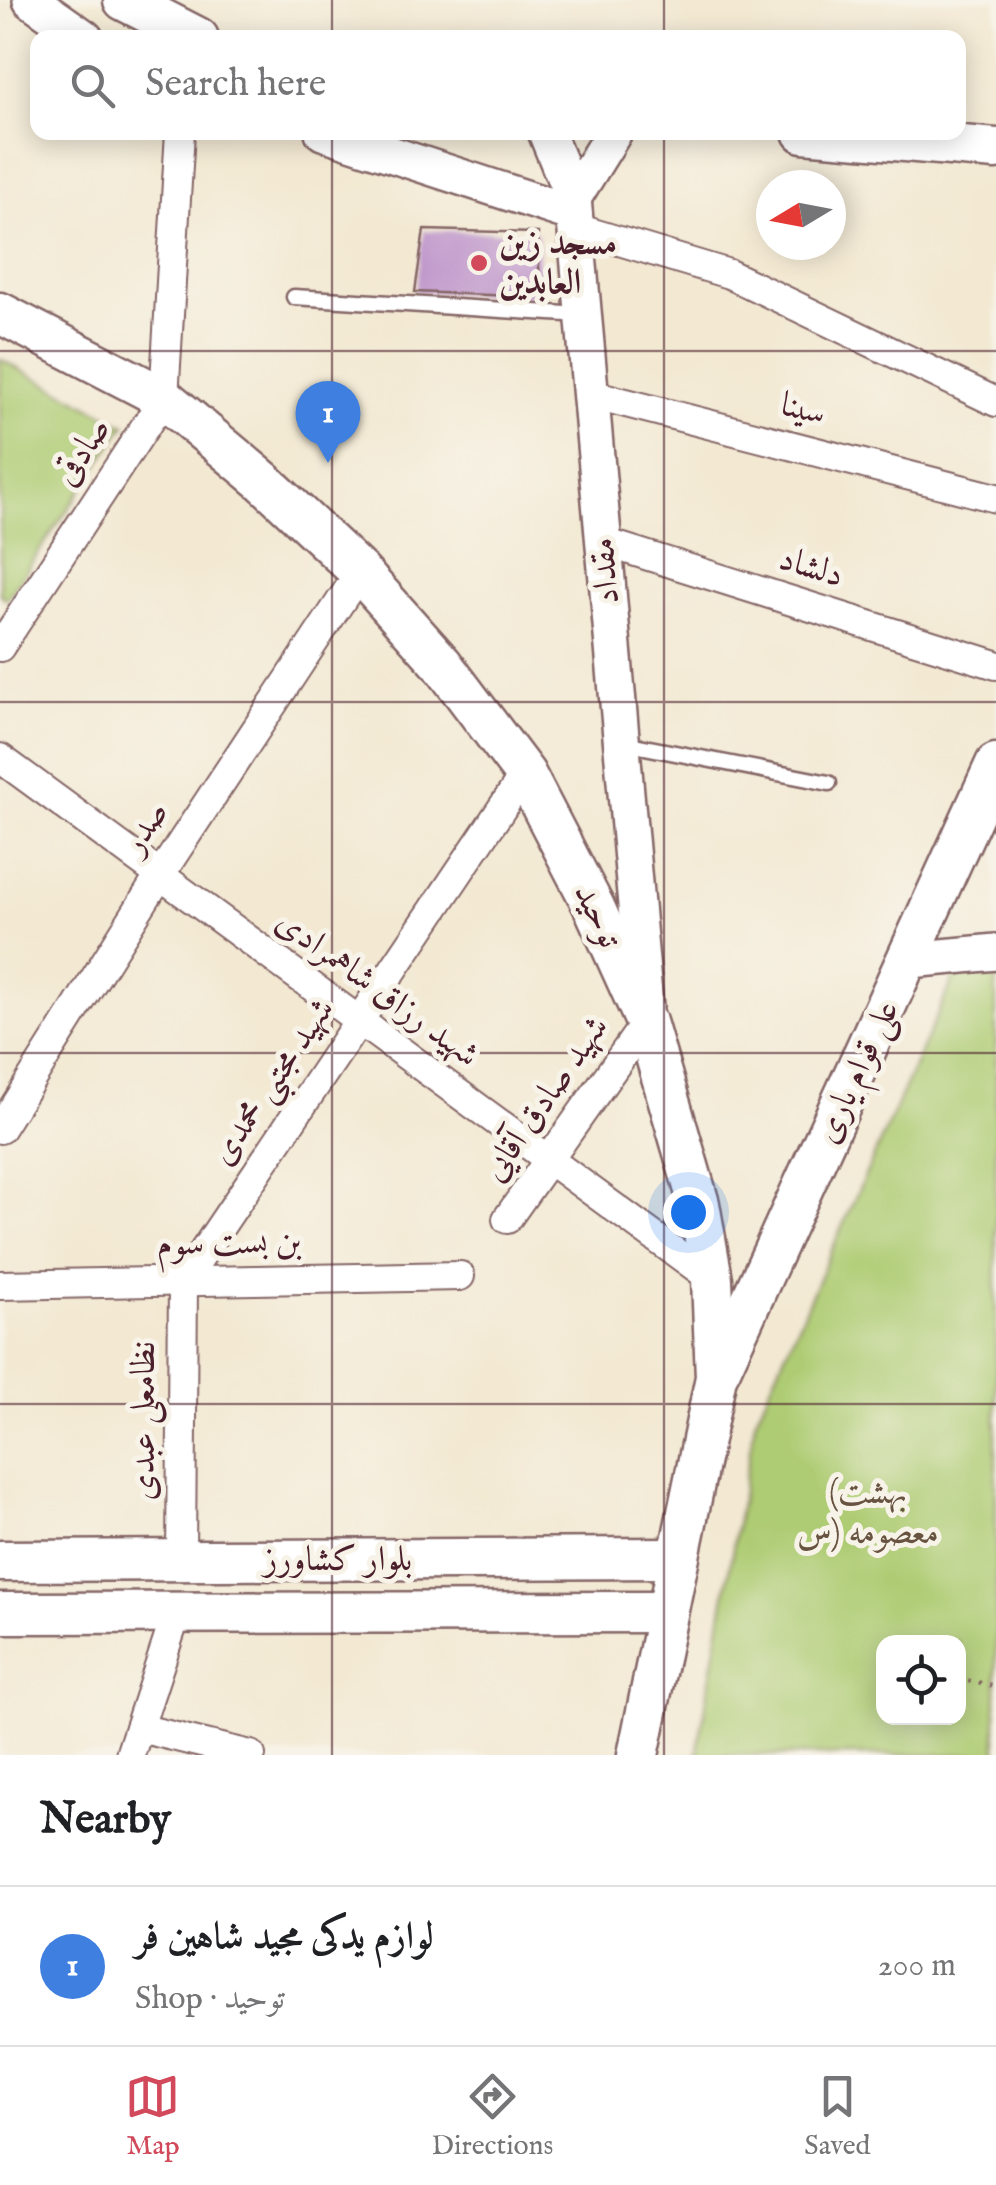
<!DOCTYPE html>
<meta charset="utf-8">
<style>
body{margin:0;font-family:"IM FELL English",Amiri,serif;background:#f6f6f6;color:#202124}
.controls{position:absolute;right:30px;bottom:30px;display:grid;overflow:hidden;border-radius:20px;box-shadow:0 5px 25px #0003}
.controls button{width:90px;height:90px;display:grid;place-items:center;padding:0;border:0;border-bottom:2px solid #e0e0e0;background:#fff;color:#202124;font:50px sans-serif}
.compass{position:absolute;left:756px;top:170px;width:90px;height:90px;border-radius:50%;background:#fff;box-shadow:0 5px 25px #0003;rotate:260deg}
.you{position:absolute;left:688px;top:1212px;width:35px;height:35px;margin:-25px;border:8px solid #fff;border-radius:50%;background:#1a73e8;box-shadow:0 0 0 15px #1a73e833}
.badge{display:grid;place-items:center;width:65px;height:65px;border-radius:50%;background:#d1495b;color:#fff;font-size:32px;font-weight:700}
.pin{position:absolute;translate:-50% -82px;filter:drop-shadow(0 2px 5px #0008)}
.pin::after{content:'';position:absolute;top:52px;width:35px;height:30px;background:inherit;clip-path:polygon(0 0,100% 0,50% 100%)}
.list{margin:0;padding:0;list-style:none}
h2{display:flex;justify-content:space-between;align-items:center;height:130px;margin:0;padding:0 40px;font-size:42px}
h2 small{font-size:32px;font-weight:400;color:#757577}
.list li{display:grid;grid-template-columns:65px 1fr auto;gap:30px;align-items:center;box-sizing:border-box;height:160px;padding:0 40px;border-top:2px solid #e0e0e0}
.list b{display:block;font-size:38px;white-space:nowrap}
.list p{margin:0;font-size:32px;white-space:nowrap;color:#757577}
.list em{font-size:32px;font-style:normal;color:#757577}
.icon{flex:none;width:55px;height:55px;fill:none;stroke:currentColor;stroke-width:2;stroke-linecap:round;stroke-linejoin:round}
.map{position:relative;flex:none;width:996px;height:1755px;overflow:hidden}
.search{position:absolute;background:#fff;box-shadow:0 5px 25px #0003;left:30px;right:30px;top:30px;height:110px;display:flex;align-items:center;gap:25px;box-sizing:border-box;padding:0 35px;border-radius:20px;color:#757577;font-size:38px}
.sheet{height:290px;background:#fff}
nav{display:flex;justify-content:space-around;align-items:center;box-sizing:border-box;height:140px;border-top:2px solid #e0e0e0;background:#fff;font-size:28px;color:#757577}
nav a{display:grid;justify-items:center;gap:5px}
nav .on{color:#d1495b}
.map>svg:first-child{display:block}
.green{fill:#aecc73;stroke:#7c764f;stroke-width:2.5;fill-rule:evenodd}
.building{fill:#c098cc}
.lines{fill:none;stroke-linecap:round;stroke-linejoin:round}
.service-casing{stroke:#856666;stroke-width:19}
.minor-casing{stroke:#856666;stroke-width:32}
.tertiary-casing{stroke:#856666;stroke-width:40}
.secondary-casing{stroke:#856666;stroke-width:45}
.path{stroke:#856666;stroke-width:5;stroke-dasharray:2.5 8;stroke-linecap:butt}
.service{stroke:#fff;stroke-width:14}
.minor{stroke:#fff;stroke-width:28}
.tertiary{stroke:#fff;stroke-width:35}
.secondary{stroke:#fff;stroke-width:40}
.grid{fill:none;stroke:#4a1f2b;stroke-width:2.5;stroke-opacity:0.55}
.poi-dot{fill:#d1495b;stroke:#f7f3e8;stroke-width:4}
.labels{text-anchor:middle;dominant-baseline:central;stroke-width:10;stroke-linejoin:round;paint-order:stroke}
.poi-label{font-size:35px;font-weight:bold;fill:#4a1f2b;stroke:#f7f3e8;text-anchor:start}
.street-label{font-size:35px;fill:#4a1f2b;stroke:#f7f3e8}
.park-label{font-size:35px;fill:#685341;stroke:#f7f3e8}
</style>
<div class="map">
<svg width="996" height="1755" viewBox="0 0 996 1755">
<rect width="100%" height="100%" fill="#f7f3e8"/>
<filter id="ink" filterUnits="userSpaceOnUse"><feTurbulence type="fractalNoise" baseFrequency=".01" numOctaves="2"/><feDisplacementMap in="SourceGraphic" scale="20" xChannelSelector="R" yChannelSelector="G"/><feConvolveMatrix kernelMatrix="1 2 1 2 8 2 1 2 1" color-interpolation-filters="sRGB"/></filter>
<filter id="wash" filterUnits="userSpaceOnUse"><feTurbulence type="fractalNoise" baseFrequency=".0048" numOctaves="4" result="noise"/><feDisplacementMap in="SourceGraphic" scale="40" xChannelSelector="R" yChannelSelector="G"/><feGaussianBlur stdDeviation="2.25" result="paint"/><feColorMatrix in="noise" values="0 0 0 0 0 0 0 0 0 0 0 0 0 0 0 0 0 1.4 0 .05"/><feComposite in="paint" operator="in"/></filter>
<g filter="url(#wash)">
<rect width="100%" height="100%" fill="#f3e9d3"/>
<!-- green -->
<g class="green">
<path d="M0,359L125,425L7,599L0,594Z"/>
<path d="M996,970V1755H697L755,1421L956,973ZM884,1642H958V1718H884Z"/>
</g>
<g id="blocks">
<!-- building -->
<path class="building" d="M424,230L538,233L540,297L415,292Z"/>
</g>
</g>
<g filter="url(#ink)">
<use href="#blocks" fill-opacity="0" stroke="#856666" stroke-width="2.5"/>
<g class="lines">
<!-- service casing -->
<g class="service-casing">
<g id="service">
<path d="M294,297L583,315"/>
<path d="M624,743L829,783"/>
</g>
</g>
<!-- minor casing -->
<g class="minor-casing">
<g id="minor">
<path d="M576,228L729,274L996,402"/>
<path d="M591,394L996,498"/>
<path d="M604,542L996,665"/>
<path d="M0,647L164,398L180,132"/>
<path d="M0,758L712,1279"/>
<path d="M0,1129L160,875L360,572"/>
<path d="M507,1219L646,1022"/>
<path d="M0,1285L460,1276"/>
<path d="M181,1561L183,1282L525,774"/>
<path d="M139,1728L251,1755"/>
<path d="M130,1755L177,1612"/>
</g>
</g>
<!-- tertiary casing -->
<g class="tertiary-casing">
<g id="tertiary">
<path d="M31,0L85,38"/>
<path d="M323,132L574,214"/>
<path d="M546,132L573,198L645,1006"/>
<path d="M573,198L614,132"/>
<path d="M910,960L996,952"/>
</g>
</g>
<!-- secondary casing -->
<g class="secondary-casing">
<g id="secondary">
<path d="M124,0L198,38"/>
<path d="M803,132L996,149"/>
<path d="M0,313L164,398L262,480L360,572L442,664L525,774L594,907L646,1022L699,1204L712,1279L716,1377L638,1755"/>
<path d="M720,1369L996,764"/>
<path d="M0,1561L676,1558"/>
<path d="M0,1613L666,1612"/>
</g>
</g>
<!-- path -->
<path class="path" d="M958,1679L996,1686"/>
<!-- service -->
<use href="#service" class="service"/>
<!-- minor -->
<use href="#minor" class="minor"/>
<!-- tertiary -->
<use href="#tertiary" class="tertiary"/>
<!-- secondary -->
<use href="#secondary" class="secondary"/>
</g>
</g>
<!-- grid -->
<path class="grid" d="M332,0V38M664,0V38M332,132V1755M664,132V1755M0,351H996M0,702H996M0,1053H996M0,1404H996"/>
<!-- markers -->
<circle class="poi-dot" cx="479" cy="263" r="10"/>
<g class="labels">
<!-- poi labels -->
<g class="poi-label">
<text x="499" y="243">مسجد زین<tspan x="499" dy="40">العابدین</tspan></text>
</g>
<!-- street labels -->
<g class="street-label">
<text transform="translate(803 410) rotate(14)">سینا</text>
<text transform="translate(83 452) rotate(-57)">صادقی</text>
<text transform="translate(811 568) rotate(17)">دلشاد</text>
<text transform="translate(606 571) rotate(-95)">مقداد</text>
<text transform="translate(146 828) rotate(-57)">صدر</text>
<text transform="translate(597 916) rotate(64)">توحید</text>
<text transform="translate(377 989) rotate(36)">شهید رزاق شاهمرادی</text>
<text transform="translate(858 1072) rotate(-65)">علی قوام یاری</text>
<text transform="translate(273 1082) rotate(-56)">شهید مجتبی محمدی</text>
<text transform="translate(546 1099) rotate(-55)">شهید صادق آقایی</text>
<text transform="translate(229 1244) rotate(-1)">بن بست سوم</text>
<text transform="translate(144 1421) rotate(-90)">نظامعلی عبدی</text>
<text x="338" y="1560">بلوار کشاورز</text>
</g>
<!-- park labels -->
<g class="park-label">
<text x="868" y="1493">(بهشت<tspan x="868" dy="40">معصومه (س</tspan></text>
</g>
</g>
</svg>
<div class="controls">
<button><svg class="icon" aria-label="locate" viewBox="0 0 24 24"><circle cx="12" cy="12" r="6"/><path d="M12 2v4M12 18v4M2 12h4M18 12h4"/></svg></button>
</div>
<svg class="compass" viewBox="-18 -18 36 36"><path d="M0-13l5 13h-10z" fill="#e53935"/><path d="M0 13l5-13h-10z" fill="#757577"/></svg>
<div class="you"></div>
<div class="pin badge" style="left:328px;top:463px;background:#3f7fe0">1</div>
<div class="search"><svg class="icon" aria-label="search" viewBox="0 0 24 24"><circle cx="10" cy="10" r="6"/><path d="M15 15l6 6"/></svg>Search here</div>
</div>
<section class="sheet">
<h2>Nearby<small></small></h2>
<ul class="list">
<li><span class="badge" style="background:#3f7fe0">1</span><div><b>لوازم یدکی مجید شاهین فر</b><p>Shop · توحید</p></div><em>200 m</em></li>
</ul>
</section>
<nav>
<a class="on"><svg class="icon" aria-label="map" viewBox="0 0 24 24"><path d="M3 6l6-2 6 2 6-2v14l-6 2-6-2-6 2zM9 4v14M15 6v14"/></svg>Map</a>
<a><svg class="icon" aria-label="directions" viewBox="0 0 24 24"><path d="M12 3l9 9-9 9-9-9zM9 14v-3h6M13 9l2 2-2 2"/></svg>Directions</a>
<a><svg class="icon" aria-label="saved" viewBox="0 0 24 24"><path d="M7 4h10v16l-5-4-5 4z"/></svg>Saved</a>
</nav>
